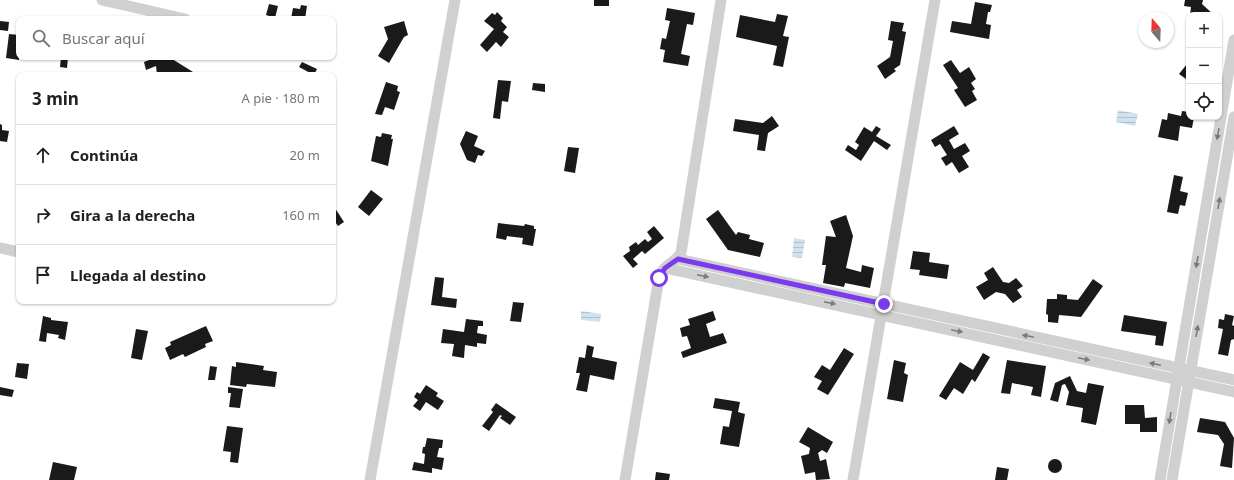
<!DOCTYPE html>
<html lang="es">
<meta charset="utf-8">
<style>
body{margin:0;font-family:"Noto Sans",sans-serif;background:#f6f6f6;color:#202124}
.controls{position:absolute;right:12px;top:12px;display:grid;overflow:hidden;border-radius:8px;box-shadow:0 1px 3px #0004}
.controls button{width:36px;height:36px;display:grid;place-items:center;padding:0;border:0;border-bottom:1px solid #e0e0e0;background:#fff;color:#202124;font:20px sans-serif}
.compass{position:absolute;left:1138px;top:12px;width:36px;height:36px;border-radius:50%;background:#fff;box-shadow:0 1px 3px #0004;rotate:341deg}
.stop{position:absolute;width:12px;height:12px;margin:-9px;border:3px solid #7c3aed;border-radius:50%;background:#fff}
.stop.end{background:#7c3aed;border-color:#fff;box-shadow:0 1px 4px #0008}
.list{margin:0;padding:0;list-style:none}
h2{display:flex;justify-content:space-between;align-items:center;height:52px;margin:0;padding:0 16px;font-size:17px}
h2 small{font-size:13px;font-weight:400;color:#757577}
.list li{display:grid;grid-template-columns:26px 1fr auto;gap:12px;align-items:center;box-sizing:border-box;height:60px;padding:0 16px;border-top:1px solid #e0e0e0}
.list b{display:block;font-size:15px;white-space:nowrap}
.list em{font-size:13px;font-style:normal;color:#757577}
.icon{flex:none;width:22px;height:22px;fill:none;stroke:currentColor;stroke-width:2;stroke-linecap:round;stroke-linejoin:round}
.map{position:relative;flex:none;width:1234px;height:480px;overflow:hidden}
.search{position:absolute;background:#fff;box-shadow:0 1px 3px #0004;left:16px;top:16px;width:320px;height:44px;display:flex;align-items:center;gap:10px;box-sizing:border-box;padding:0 14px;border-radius:8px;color:#757577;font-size:15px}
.panel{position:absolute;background:#fff;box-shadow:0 1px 3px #0004;left:16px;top:72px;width:320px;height:232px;border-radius:8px}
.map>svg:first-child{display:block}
.water{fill:url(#water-rules)}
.building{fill:#1a1a1a}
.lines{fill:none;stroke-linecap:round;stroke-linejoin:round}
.minor{stroke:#d0d0d0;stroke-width:11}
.oneway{fill:#7a7a7a}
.route{stroke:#7c3aed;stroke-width:5}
</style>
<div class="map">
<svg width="1234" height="480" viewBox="0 0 1234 480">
<defs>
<pattern id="water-rules" width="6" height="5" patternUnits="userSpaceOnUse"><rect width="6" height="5" fill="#cfe2ee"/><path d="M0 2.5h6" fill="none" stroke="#b2c2cd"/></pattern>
</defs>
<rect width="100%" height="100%" fill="#fff"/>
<!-- water -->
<g class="water">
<path d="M1118,110L1138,114L1135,126L1116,122Z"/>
<path d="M794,238L805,240L802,258L792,257Z"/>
<path d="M581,311L601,314L600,322L581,320Z"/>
</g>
<!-- building -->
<g class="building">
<rect x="594" y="0" width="15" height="6"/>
<path d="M1185,0H1203L1202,4L1214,15H1190L1191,7L1184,6Z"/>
<path d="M975,2L992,5L990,12H988L986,24L991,25L989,39L950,32L952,21L971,24Z"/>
<path d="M269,4L278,6L275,18L266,15Z"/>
<path d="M301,5L307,6L305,19H291L293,8L300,9Z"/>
<path d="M667,8L695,13L693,25L687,24L681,54L690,56L688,66L663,62L665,50L660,49L662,38L666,39L670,21L665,20Z"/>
<path d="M497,12L503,18L501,21L507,27L503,32L509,37L501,47L496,42L487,52L480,45L494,29L484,21L492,13L495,15Z"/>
<path d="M777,14L788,16L783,36L789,37L783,67L773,65L777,46L736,37L740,15L775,22Z"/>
<path d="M0,21L9,22L8,31L0,30Z"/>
<path d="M404,21L408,35L404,37L389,63L378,56L388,39L384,27Z"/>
<path d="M891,21L904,23L902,31L906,32L900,65L894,69L896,71L885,79L877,66L890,57L893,41L888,40Z"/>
<path d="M9,34L19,35V60L6,58Z"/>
<path d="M61,57H68L67,68L60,67Z"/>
<path d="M157,57H169L193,72L191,75H157L156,66L146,70L144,62Z"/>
<path d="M1188,57H1189V81L1179,74L1187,64Z"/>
<path d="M951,60L960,73L969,67L976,79L971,83L975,89L972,91L977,100L965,107L954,90L958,88L943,65Z"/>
<path d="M302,62L317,69L314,75L299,67Z"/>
<path d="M498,80L511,81L508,102L502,101L500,119L493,118Z"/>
<path d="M386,82L398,86L397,91L400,92L394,110L385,107L382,115L375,114Z"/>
<path d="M533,83L545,84V92L532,90Z"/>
<path d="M1182,111L1189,112V117H1194L1192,128L1180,126L1178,141L1158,137L1162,119L1167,120L1168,113L1181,116Z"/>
<path d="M772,116L779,126L768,133L765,151L757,150L759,135L733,131L735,119L763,123Z"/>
<path d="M0,124L2,125V130L9,131L7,142L0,141Z"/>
<path d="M876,126L881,129L876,136L891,145L887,150L874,141L861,161L845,150L848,145L856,150L859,145L855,142L864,127L872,132Z"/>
<path d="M954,126L959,134L949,140L954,149L965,143L970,151L962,156L969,167L959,173L952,162L946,166L941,158L947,155L940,144L935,147L931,140Z"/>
<path d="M466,131L478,136L474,146L485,151L482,156L478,155L475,163L467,160L460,144Z"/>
<path d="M382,133L392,135L391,139H393L388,166L371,161L376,136L381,137Z"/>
<path d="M568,147L579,148L575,173L564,171Z"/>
<path d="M1174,175L1183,177L1180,191L1188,193L1185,206L1180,205L1178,214L1167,212Z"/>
<path d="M371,190L383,199L369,216L358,207Z"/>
<path d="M333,205L344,222L338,226L333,219Z"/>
<path d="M718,210L736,235L738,232L750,235L749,239L764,243L760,257L728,250L706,219Z"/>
<path d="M846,215L853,236L846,268L861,272L862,265L874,268L870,288L845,283L844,287L823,283L826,265H822L826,236L836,237L830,221Z"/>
<path d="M498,223L524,226L525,224L534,226V229H536L533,246L522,244L523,238L507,236L506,240L496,238Z"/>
<path d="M654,226L664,238L645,254L642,251L633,259L638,264L633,268L623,256L630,251L629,247L636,242L638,245L645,239L648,242L652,239L647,232Z"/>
<path d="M913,251L930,253L929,262L949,265L947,279L919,275L920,270L910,269Z"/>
<path d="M993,267L1003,282L1009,283L1016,278L1023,286L1017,290L1022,297L1013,303L1005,294L996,292L984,300L976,287L988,280L984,273Z"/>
<path d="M435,277L444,278L442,297L457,299L456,308L431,305Z"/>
<path d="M1093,279L1103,286L1081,317L1059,315L1058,323L1048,322V315L1046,314L1047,299H1057V294L1067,295V299L1078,300Z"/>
<path d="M513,302L524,303L521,322L510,321Z"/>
<path d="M713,311L716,320L706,324L710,337L723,333L727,343L683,358L681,352L691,348L687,336L682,337L680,328L690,325L688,319Z"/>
<path d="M1225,314L1234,316L1232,325L1234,326V339L1231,340L1228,356L1218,354L1223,329L1218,328L1219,319L1224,320Z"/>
<path d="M1124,315L1167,322L1163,346L1155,345L1156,336L1121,331Z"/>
<path d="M43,316L51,318V320L68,322L65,340L58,338L59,335L47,333L46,342L39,341Z"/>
<path d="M466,319L483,321V326H478L477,333L487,335L486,344L477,343V347L465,345L464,358L452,356L454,344L441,343L443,329L464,332Z"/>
<path d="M206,326L213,341L205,344L206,347L185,357L183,354L170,360L165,348L171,345L170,342Z"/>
<path d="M136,329L148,331L142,360L131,358Z"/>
<path d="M587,345L594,347L592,357L617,362L614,380L590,375L587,392L576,390L580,373H576L579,357L585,358Z"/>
<path d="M844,348L854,354L828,395L817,389L822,381L814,377L822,365L830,370Z"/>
<path d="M983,353L990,357L975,382L972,379L963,394L954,388L946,400L939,396L960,362L973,370Z"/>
<path d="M894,360L906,363L904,373L908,375L903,402L887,399Z"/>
<path d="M1007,360L1046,366L1041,397L1031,395L1033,387L1012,383L1010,394L1001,393Z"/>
<path d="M236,362L264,366L263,370L277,372L275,387L247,384L246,387L230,385L232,366L236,367Z"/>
<path d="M17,363L29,364L27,379L15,377Z"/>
<path d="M210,366L217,367L215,380H208Z"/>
<path d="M1070,376L1077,391L1086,393L1088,383L1104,386L1096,425L1081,422L1083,408L1066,405L1069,392L1065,384L1062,385L1058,402L1050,400L1055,383Z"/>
<path d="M426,385L438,393L436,396L444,401L438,410L426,402L420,411L413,406L418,400L414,397L417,392L420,394Z"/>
<path d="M0,387L14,390L12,397L0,395Z"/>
<path d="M228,387L243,389L240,408L229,407L231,393H228Z"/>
<path d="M715,398L740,402L738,412L745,414L739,447L720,444L723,426L729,427L732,411L713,408Z"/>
<path d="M496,403L516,417L510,425L500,418L502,416L500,415L489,431L482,426L493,412L491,410Z"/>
<path d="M1125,405H1144L1145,418L1157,417V432H1140V424H1125Z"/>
<path d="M1200,418L1225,422L1234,438L1232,468L1220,466L1224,444L1218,435L1197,432Z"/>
<path d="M227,426L243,428L238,463L230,462L231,452L223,451Z"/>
<path d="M808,427L833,442L827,453L822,450L818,453L820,461L826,459L830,479L816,480L815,472L805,474L801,456L809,454L810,448L799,442Z"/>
<path d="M427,438L443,440L442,448H439L437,457L444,458L442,470L432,468V473L412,470L414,462L424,464L425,454L422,453L423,447H425Z"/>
<circle cx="1055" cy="466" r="7"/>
<path d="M53,462L77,467L74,480H49Z"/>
<path d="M997,467L1009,469L1007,480H995Z"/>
<path d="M656,472L670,474L669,480H655Z"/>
</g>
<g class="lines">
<!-- minor -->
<g class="minor">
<path d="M102,0L185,19"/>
<path d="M0,248L19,252"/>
<path d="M678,259L1234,380"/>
<path d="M665,268L1234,392"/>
<path d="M370,480L455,0"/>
<path d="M625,480L659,278C662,266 675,263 681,253L721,0"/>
<path d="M853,480L935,0"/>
<path d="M1160,480L1234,40"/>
<path d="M1172,480L1234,117"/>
</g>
</g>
<!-- one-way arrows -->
<defs><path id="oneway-solid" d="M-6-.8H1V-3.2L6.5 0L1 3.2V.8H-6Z"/></defs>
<g class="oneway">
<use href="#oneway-solid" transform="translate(1218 134) rotate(100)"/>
<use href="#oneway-solid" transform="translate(1219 203) rotate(-80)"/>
<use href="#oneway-solid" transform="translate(1197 262) rotate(100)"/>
<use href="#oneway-solid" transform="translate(703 276) rotate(12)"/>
<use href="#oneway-solid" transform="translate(830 303) rotate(12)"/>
<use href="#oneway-solid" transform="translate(957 331) rotate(12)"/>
<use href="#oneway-solid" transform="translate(1197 331) rotate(-80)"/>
<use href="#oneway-solid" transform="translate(1028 336) rotate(-168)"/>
<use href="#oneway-solid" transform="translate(1084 359) rotate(12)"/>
<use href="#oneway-solid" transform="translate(1155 364) rotate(-168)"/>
<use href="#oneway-solid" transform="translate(1170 418) rotate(99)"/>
</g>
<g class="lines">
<!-- route -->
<path class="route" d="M659,278L665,268L678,259L884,304"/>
</g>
</svg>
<div class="controls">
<button>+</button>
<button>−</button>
<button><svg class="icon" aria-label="locate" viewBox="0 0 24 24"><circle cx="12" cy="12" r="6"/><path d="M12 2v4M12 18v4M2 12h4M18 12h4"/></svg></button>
</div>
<svg class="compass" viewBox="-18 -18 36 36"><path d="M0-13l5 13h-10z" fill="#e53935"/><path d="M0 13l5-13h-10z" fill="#757577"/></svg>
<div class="stop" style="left:659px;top:278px"></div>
<div class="stop end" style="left:884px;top:304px"></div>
<div class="search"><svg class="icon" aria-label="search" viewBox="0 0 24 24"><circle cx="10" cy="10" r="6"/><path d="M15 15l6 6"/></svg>Buscar aquí</div>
<section class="panel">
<h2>3 min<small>A pie · 180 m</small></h2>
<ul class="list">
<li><svg class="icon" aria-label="ahead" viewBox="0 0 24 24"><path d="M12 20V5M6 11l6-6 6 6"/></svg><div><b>Continúa</b></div><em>20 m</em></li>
<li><svg class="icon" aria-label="right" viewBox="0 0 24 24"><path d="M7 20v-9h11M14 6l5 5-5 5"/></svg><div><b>Gira a la derecha</b></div><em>160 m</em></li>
<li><svg class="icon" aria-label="arrive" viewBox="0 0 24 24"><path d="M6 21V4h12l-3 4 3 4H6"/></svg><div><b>Llegada al destino</b></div></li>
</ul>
</section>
</div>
